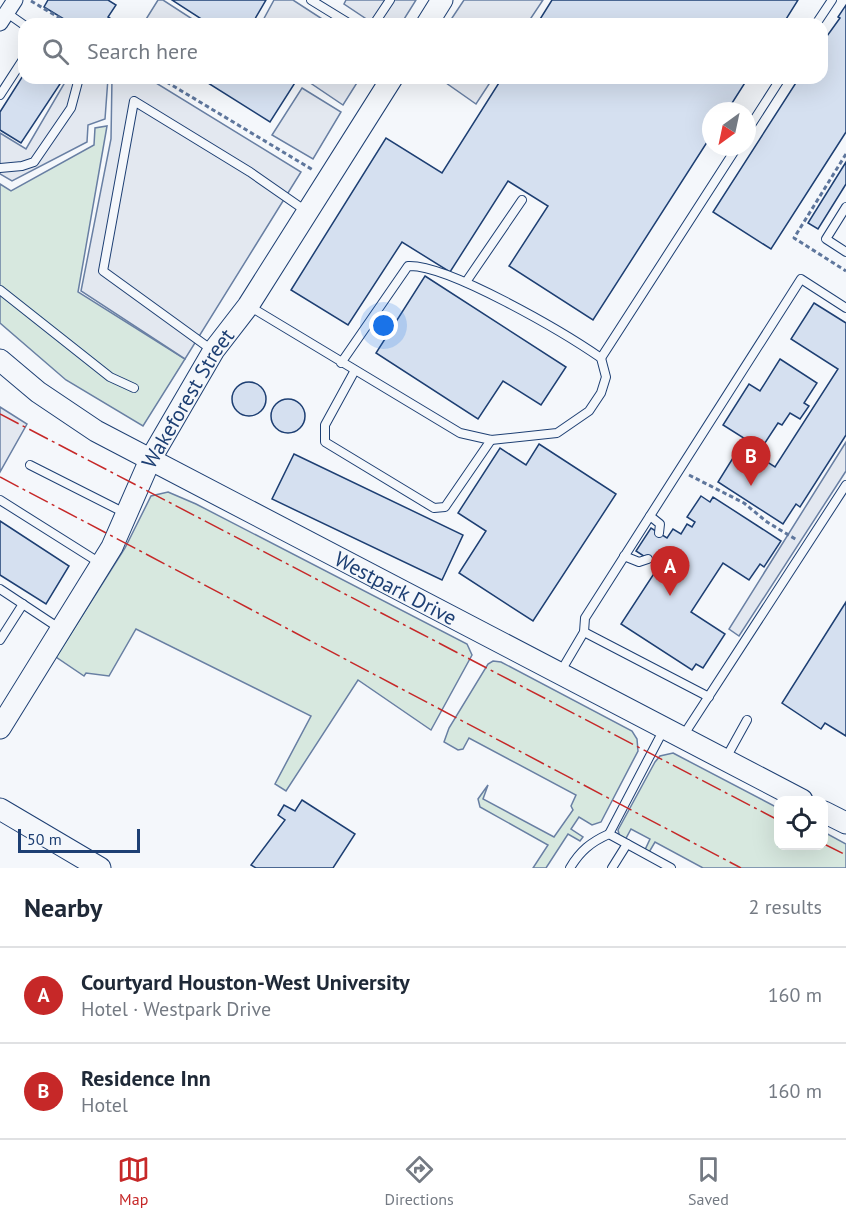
<!DOCTYPE html>
<meta charset="utf-8">
<style>
body{margin:0;font-family:"PT Sans",sans-serif;background:#f6f6f7;color:#1f2937}
.controls{position:absolute;right:18px;bottom:18px;display:grid;overflow:hidden;border-radius:12px;box-shadow:0 6px 24px #0002}
.controls button{width:54px;height:54px;display:grid;place-items:center;padding:0;border:0;border-bottom:2px solid #e0e1e3;background:#fff;color:#1f2937;font:30px sans-serif}
.compass{position:absolute;left:702px;top:102px;width:54px;height:54px;border-radius:50%;background:#fff;box-shadow:0 6px 24px #0002;rotate:213deg}
.scale{position:absolute;left:18px;bottom:15px;width:122px;box-sizing:border-box;padding-left:6px;border:3px solid #1d3f73;border-top:0;font-size:16px;line-height:21px;white-space:nowrap;color:#1d3f73;-webkit-text-stroke:4px #f4f7fb;paint-order:stroke}
.you{position:absolute;left:384px;top:326px;width:21px;height:21px;margin:-15px;border:4px solid #fff;border-radius:50%;background:#1a73e8;box-shadow:0 0 0 9px #1a73e833}
.badge{display:grid;place-items:center;width:39px;height:39px;border-radius:50%;background:#c62828;color:#fff;font-size:20px;font-weight:700}
.pin{position:absolute;translate:-50% -50px;filter:drop-shadow(0 2px 3px #0008)}
.pin::after{content:'';position:absolute;top:32px;width:21px;height:18px;background:inherit;clip-path:polygon(0 0,100% 0,50% 100%)}
.list{margin:0;padding:0;list-style:none}
h2{display:flex;justify-content:space-between;align-items:center;height:78px;margin:0;padding:0 24px;font-size:26px}
h2 small{font-size:20px;font-weight:400;color:#747a83}
.list li{display:grid;grid-template-columns:39px 1fr auto;gap:18px;align-items:center;box-sizing:border-box;height:96px;padding:0 24px;border-top:2px solid #e0e1e3}
.list b{display:block;font-size:22px;white-space:nowrap}
.list p{margin:0;font-size:20px;white-space:nowrap;color:#747a83}
.list em{font-size:20px;font-style:normal;color:#747a83}
.icon{flex:none;width:33px;height:33px;fill:none;stroke:currentColor;stroke-width:2;stroke-linecap:round;stroke-linejoin:round}
.map{position:relative;flex:none;width:846px;height:868px;overflow:hidden}
.search{position:absolute;background:#fff;box-shadow:0 6px 24px #0002;left:18px;right:18px;top:18px;height:66px;display:flex;align-items:center;gap:15px;box-sizing:border-box;padding:0 21px;border-radius:18px;color:#747a83;font-size:22px}
.sheet{height:270px;background:#fff}
nav{display:flex;justify-content:space-around;align-items:center;box-sizing:border-box;height:84px;border-top:2px solid #e0e1e3;background:#fff;font-size:16px;color:#747a83}
nav a{display:grid;justify-items:center;gap:3px}
nav .on{color:#c62828}
.map>svg:first-child{display:block}
.green{fill:#d7e8df;stroke:#687fa3;stroke-width:1.5}
.parking{fill:#e3e8f0;stroke:#687fa3;stroke-width:1.5}
.building{fill:#d5e0f0;stroke:#1d3f73;stroke-width:1.5}
.lines{fill:none;stroke-linecap:round;stroke-linejoin:round}
.lane-casing{stroke:#1d3f73;stroke-width:10}
.street-casing{stroke:#1d3f73;stroke-width:17}
.secondary-casing{stroke:#1d3f73;stroke-width:23}
.path{stroke:#5e769c;stroke-width:3;stroke-dasharray:4.5 3;stroke-linecap:butt}
.lane{stroke:#f4f7fb;stroke-width:8}
.street{stroke:#f4f7fb;stroke-width:15}
.secondary{stroke:#f4f7fb;stroke-width:21}
.power{stroke:#c62828;stroke-width:1.5;stroke-dasharray:21 4.5 3 4.5;stroke-linecap:butt}
.labels{text-anchor:middle;dominant-baseline:central;stroke-width:4.5;stroke-linejoin:round;paint-order:stroke}
.street-label{font-size:21px;fill:#1d3f73;stroke:#f4f7fb}
</style>
<div class="map">
<svg width="846" height="868" viewBox="0 0 846 868">
<rect width="100%" height="100%" fill="#f4f7fb"/>
<!-- green -->
<g class="green">
<path d="M107,126L78,292L185,359L143,426L66,380L0,323V184L11,191L94,145L95,128Z"/>
<path d="M168,492L196,504L467,644L472,655L431,730L358,680L286,791L275,784L311,716L136,629L109,676L86,673L84,676L56,657L125,548L151,496Z"/>
<path d="M493,661L501,662L632,731L637,739L638,751L601,822L592,825L579,817L571,829L583,837L580,841L568,834L546,868H533L548,845L480,807L478,799L488,785L483,799L554,837L573,810L571,806L576,795L469,738L463,749L458,750L444,742L449,728L488,664Z"/>
<path d="M673,753L778,808V846H824V832L846,844V868H703L655,842L648,854L644,852L650,839L631,829L624,842L620,838L618,830L655,762L660,756Z"/>
</g>
<!-- parking -->
<g class="parking">
<path d="M158,0H163L200,24H143Z"/>
<path d="M274,0H293L330,24H261Z"/>
<path d="M346,0H416L401,24H374L344,4Z"/>
<path d="M464,0H543L527,24H448Z"/>
<path d="M55,78H108L105,119L88,125L87,142L12,181L0,174V133L26,149L64,84Z"/>
<path d="M112,78H148L301,172L185,359L81,291L111,139Z"/>
<path d="M303,78H360L343,105Z"/>
<path d="M439,78H493L476,104Z"/>
<path d="M302,88L341,112L313,159L272,135Z"/>
<path d="M0,407L27,424L0,472Z"/>
<path d="M846,442V471L739,636L729,629Z"/>
</g>
<!-- building -->
<g class="building">
<path d="M48,0H108L116,5L108,17L119,24H72L44,7Z"/>
<path d="M172,0H266L252,24H209Z"/>
<path d="M552,0H798L783,24H537Z"/>
<path d="M846,5V132L771,249L713,212L799,78H822V43L840,18L838,17Z"/>
<path d="M24,74V78H50L60,84L21,143L0,130V112Z"/>
<path d="M200,78H298L270,122Z"/>
<path d="M502,78H748L727,111H711V136L593,320L509,266L548,206L508,181L450,272L402,242L348,325L291,290L386,138L442,173Z"/>
<path d="M846,162V184L818,229L808,223Z"/>
<path d="M425,276L566,367L541,405L503,381L478,419L376,353Z"/>
<path d="M814,303L846,323V435L800,507L796,504L783,524L718,482L741,445L775,467L838,369L791,339Z"/>
<path d="M780,359L817,383L804,403L809,406L800,419L790,413L782,425L778,423L761,449L723,425L749,384L760,391Z"/>
<circle cx="249" cy="399" r="17"/>
<circle cx="288" cy="416" r="17"/>
<path d="M539,444L616,494L533,621L459,573L486,531L458,513L500,448L526,465Z"/>
<path d="M294,454L463,535L442,580L272,499Z"/>
<path d="M701,496L710,502L713,497L781,541L764,567L760,564L749,580L723,563L691,612L725,634L703,668L696,664L692,670L621,624L659,566L636,551L651,528L667,538L673,529L681,534L687,524L692,527L695,522L687,517Z"/>
<path d="M0,521L69,566L46,604L0,575Z"/>
<path d="M846,602V736L825,723L821,729L782,703Z"/>
<path d="M302,800L355,834L333,868H256L251,865L285,820L278,815L284,805L295,811Z"/>
</g>
<g class="lines">
<!-- lane casing -->
<g class="lane-casing">
<g id="lane">
<path d="M311,0L350,24"/>
<path d="M7,13L24,25"/>
<path d="M374,24L390,0"/>
<path d="M816,24L832,0"/>
<path d="M0,95L24,58"/>
<path d="M747,131L781,78"/>
<path d="M0,168L22,166L34,162L71,108L79,78"/>
<path d="M846,207L826,239L846,252"/>
<path d="M466,282L522,200"/>
<path d="M0,290L110,377L134,388"/>
<path d="M249,306L460,433L491,440L557,433L589,411L601,393L606,377L601,358C565,333 448,264 408,266L341,363"/>
<path d="M212,350L103,271L134,101L250,172L306,211"/>
<path d="M601,358L737,147"/>
<path d="M354,372L325,425V442L434,508L445,507L491,440"/>
<path d="M30,465L125,513"/>
<path d="M0,500L100,563"/>
<path d="M650,516L660,524L659,533"/>
<path d="M624,556L639,562L648,559"/>
<path d="M0,589L59,628"/>
<path d="M584,632L709,697"/>
<path d="M0,640L23,604"/>
<path d="M561,671L584,632L585,618L801,279L846,308"/>
<path d="M683,736L846,485"/>
<path d="M726,758L747,720"/>
<path d="M609,834L664,729"/>
<path d="M570,868C580,851 591,842 609,834L671,868"/>
<path d="M612,868L627,844"/>
</g>
</g>
<!-- street casing -->
<g class="street-casing">
<path id="street" d="M0,23L15,0"/>
</g>
<!-- secondary casing -->
<g class="secondary-casing">
<g id="secondary">
<path d="M427,24L442,0"/>
<path id="s1" d="M0,360L38,392L96,431L802,800"/>
<path id="s2" d="M0,728L112,547L150,460L214,350L248,306L392,78"/>
<path d="M0,809L100,868"/>
<path d="M824,812L846,823"/>
</g>
</g>
<!-- path -->
<g class="path">
<path d="M31,1L70,24"/>
<path d="M160,78L313,170"/>
<path d="M846,154L794,238L846,271"/>
<path d="M689,475L744,503L767,522L797,540"/>
</g>
<!-- lane -->
<use href="#lane" class="lane"/>
<!-- street -->
<use href="#street" class="street"/>
<!-- secondary -->
<use href="#secondary" class="secondary"/>
<!-- power -->
<g class="power">
<path d="M0,414L778,820"/>
<path d="M0,477L741,868"/>
<path d="M824,844L846,855"/>
</g>
</g>
<g class="labels">
<!-- street labels -->
<g class="street-label">
<text stroke="none"><textPath href="#s2" startOffset="380">Wakeforest Street</textPath></text>
<text stroke="none"><textPath href="#s1" startOffset="458">Westpark Drive</textPath></text>
</g>
</g>
</svg>
<div class="controls">
<button><svg class="icon" aria-label="locate" viewBox="0 0 24 24"><circle cx="12" cy="12" r="6"/><path d="M12 2v4M12 18v4M2 12h4M18 12h4"/></svg></button>
</div>
<svg class="compass" viewBox="-18 -18 36 36"><path d="M0-13l5 13h-10z" fill="#e53935"/><path d="M0 13l5-13h-10z" fill="#747a83"/></svg>
<div class="scale">50 m</div>
<div class="you"></div>
<div class="pin badge" style="left:670px;top:596px">A</div>
<div class="pin badge" style="left:751px;top:486px">B</div>
<div class="search"><svg class="icon" aria-label="search" viewBox="0 0 24 24"><circle cx="10" cy="10" r="6"/><path d="M15 15l6 6"/></svg>Search here</div>
</div>
<section class="sheet">
<h2>Nearby<small>2 results</small></h2>
<ul class="list">
<li><span class="badge">A</span><div><b>Courtyard Houston-West University</b><p>Hotel · Westpark Drive</p></div><em>160 m</em></li>
<li><span class="badge">B</span><div><b>Residence Inn</b><p>Hotel</p></div><em>160 m</em></li>
</ul>
</section>
<nav>
<a class="on"><svg class="icon" aria-label="map" viewBox="0 0 24 24"><path d="M3 6l6-2 6 2 6-2v14l-6 2-6-2-6 2zM9 4v14M15 6v14"/></svg>Map</a>
<a><svg class="icon" aria-label="directions" viewBox="0 0 24 24"><path d="M12 3l9 9-9 9-9-9zM9 14v-3h6M13 9l2 2-2 2"/></svg>Directions</a>
<a><svg class="icon" aria-label="saved" viewBox="0 0 24 24"><path d="M7 4h10v16l-5-4-5 4z"/></svg>Saved</a>
</nav>
